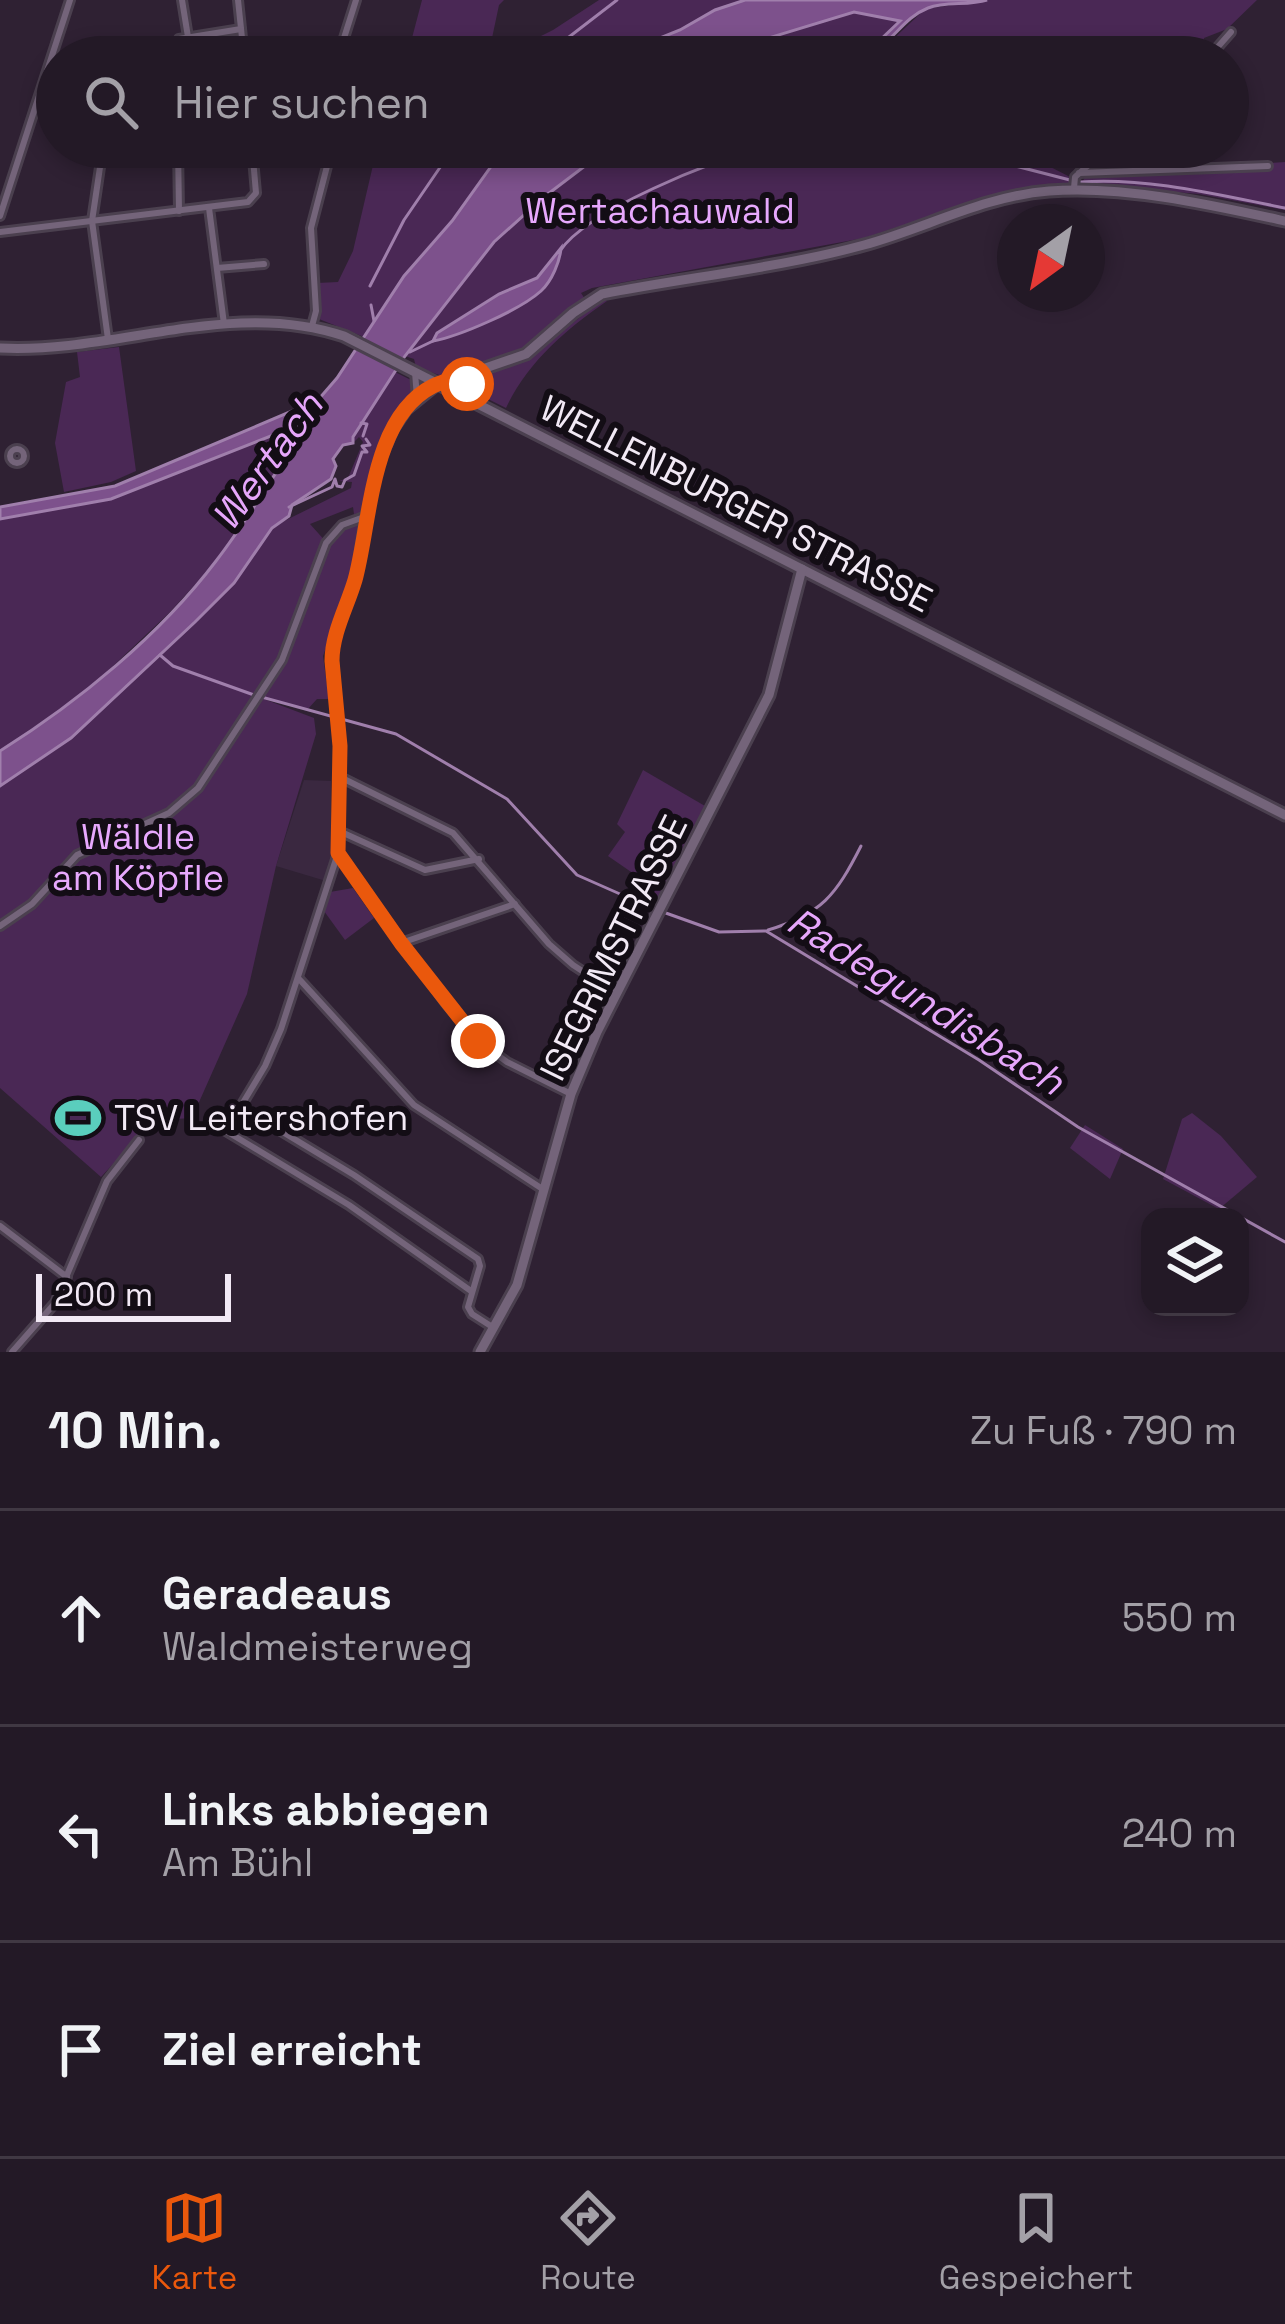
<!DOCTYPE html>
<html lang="de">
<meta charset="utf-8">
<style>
body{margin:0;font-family:"Space Grotesk",sans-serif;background:#2b222e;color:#f1f3f6}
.controls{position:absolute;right:36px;bottom:36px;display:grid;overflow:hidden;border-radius:24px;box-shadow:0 6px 18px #0003}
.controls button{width:108px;height:108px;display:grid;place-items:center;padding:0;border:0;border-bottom:3px solid #403843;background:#231926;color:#f1f3f6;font:60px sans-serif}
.compass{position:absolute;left:997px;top:204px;width:108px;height:108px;border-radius:50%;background:#231926;box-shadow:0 6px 18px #0003;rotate:213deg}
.scale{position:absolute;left:36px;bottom:30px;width:195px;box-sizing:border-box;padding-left:12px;border:6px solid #f2e9f5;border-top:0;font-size:33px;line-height:42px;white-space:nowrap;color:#f2e9f5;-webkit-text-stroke:9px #130d15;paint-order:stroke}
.stop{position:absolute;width:36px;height:36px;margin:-27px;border:9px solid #ea580c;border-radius:50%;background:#fff}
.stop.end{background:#ea580c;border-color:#fff;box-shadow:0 3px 12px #0008}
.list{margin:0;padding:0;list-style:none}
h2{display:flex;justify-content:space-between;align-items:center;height:156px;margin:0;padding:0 48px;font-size:51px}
h2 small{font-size:39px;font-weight:400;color:#a3a0a7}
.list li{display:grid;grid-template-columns:78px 1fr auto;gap:36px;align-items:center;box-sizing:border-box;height:216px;padding:0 48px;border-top:3px solid #403843}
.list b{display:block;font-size:45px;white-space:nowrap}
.list p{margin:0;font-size:39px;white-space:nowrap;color:#a3a0a7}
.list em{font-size:39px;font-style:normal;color:#a3a0a7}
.icon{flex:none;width:66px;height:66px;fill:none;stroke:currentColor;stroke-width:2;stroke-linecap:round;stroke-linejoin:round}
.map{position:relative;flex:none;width:1285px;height:1352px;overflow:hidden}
.search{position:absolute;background:#231926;box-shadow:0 6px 18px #0003;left:36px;right:36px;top:36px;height:132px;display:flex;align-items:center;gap:30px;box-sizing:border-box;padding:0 42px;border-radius:66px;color:#a3a0a7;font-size:45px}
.sheet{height:804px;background:#231926}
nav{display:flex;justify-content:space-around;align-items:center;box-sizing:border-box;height:168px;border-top:3px solid #403843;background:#231926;font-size:33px;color:#a3a0a7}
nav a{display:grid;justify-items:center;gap:6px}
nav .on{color:#ea580c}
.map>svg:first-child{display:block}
.built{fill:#3a2840}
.green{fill:#4a2855;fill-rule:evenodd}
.water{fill:#7d518c;stroke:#a07fac;stroke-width:3}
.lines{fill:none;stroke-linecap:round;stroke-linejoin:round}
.stream{stroke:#a07fac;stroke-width:3}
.minor-casing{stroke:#4b404f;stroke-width:12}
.tertiary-casing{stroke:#4b404f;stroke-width:15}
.minor{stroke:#74647a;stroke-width:6}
.tertiary{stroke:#74647a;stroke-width:9}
.route{stroke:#ea580c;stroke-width:15}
.labels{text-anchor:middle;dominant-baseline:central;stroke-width:12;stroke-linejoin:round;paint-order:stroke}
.park-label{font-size:36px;fill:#e7a8fd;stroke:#130d15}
.street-label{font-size:36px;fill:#f2e9f5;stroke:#130d15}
.poi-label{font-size:36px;fill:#f2e9f5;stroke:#130d15;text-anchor:start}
.water-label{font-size:39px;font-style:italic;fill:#e6a6fb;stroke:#130d15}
</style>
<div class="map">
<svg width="1285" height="1352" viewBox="0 0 1285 1352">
<rect width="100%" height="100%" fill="#2f2133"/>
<!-- built -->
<path class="built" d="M304,780L331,781L332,852L326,881L276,866Z"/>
<!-- green -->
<g class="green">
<path d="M422,0H504L499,5L488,57H407Z"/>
<path d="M599,0H745C700,15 660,46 614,57C586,63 529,57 499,57L553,30Z"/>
<path d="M987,0H1257L1227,29L1204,38L1199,57H862L889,43L925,9Z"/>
<path d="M854,12L900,21C860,68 800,57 744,57L749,44Z"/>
<path d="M505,147L452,221L404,276L364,337L319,319L317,283L338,282L353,251L377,148Z"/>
<path d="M610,147H1064L1057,156L1037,160L1070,177V183L979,200L864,238L592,288L581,293L585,299L515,356L442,376L416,367L414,359L405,356L494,242L544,197ZM560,249L543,290L517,306L438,341L437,333L499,294L537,278Z"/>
<path d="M1285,162V210L1199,194L1081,184L1087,174L1266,168L1270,163Z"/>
<path d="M602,300L607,301C566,329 527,363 506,408L472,391L477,379L524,361Z"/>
<path d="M119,347L136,471L111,482L64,492L55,443L66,382L80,377L77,352Z"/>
<path d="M395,372L415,382V396L391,428L362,513L354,514L353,507L310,524L327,543L347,523L362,521L353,575L323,656L329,699H317L307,710L256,696L314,718L316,734L276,866L247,994L192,1118L143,1121L148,1126L101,1177L0,1088V786L71,738L121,692L234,583L272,527L351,488L352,482L339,481L348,478L363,442L359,437L353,443L351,440Z"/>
<path d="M302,421V432L294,448L214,564L169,613L89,689L0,751V519L111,499Z"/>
<path d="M643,770L705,806L655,903L637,876L608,856L625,832L617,824Z"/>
<path d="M353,888L374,918L345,940L324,911L330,892Z"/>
<path d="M1192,1113L1221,1136L1257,1177L1219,1209L1163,1179L1182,1119Z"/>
<path d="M1085,1125L1123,1149L1110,1179L1070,1148Z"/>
</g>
<!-- water -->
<g class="water">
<path d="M745,0H987C968,6 946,1 928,8C895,21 890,57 846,57L879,41L900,21L854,12L749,44L744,57H735L740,49L737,47L714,57H613L680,30L715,10Z"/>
<path d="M505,147H610L544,197L494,242L405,356L353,437V443L343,445L333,459L336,466L331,479L292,505L289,516L272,528L234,583L195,622L71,738L0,786V751C78,702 160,635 216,561C250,517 278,468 309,421L111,499L0,519V507L115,486L318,400L337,378L404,276L452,221Z"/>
<path d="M561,248C560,261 552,281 541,291C520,310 460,336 433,341L437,333L499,294L537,278Z"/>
</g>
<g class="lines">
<!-- stream -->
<g class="stream">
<path d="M543,57L617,0"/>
<path d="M955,147L973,155L1070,180"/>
<path d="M1080,182C1148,177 1219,195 1285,208"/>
<path d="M560,251C587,210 714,160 763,147"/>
<path d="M370,286L404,220L454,147"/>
<path d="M371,305L374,321"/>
<path d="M410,352L433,341"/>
<path d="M361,423L367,424L363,436"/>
<path d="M289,507L332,487L335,479L337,486L342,487L345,480L354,475L362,452H367L362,446L370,445L366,439"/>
<path d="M160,655L173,666L254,695L396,734L507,799L577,875L654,909"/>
<path d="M663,912L719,932L766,931L979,1060L1078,1127L1285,1242"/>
<path d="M768,930C822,914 836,895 861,846"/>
</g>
<!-- minor casing -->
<g class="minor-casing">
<g id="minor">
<path d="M182,0L188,37"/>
<path d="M238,0L244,57"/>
<path d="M176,57L179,39L241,29"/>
<path d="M338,57L356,0"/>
<path d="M1209,57L1231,32"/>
<path d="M103,147L92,221L108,339"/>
<path d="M178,147L179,211"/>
<path d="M1079,173L1268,166"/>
<path d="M1074,188L1075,177L1109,147"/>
<path d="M209,208L224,324"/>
<path d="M0,216L70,0"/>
<path d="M0,232L248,202L256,193L252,147"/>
<path d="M217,268L264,264"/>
<path d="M312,326L316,311L311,228L332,147"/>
<path d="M415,372L417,398"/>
<path d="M439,384L407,410L394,429L379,464L365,516L356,577L332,647L340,746L338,853L281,1029L265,1066L226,1131L349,1205L471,1291"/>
<circle cx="17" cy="456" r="7"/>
<path d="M340,777L453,833L549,944L573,965L616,993"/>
<path d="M339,831L425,870L479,859"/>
<path d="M340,856L445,1002L478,1041L507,1062L571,1094"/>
<path d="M0,926L32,904L77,855L169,813L198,788L282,660L326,543L342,525L364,517"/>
<path d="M401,943L515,904"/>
<path d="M300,980L414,1105L544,1190"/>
<path d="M241,1107L354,1175L478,1259L480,1266L468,1307L472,1314L494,1328"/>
<path d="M0,1226L67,1277"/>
<path d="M12,1352L55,1303L107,1181L139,1140"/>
</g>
</g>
<!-- tertiary casing -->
<g class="tertiary-casing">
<g id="tertiary">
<path d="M0,348C115,354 231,298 344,336L1285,815"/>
<path d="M439,384L526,354L573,313L602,294C689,277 779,268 864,245C926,228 984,196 1049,191C1124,185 1212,205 1285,221"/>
<path d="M480,1352L517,1285L571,1094L597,1032L769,695L802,569"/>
</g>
</g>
<!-- minor -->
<use href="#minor" class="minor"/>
<!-- tertiary -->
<use href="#tertiary" class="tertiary"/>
</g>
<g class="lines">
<!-- route -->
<path class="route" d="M467,384L468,374C457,378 443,381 433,386C370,418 371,522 355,580C347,607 332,633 332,661L340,746L338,853L401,943L478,1041"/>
</g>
<!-- icons -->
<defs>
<g id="stadium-bare" transform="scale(3.6)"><path d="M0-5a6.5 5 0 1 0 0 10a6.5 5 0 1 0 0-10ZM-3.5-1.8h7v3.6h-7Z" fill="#5acebd" stroke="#130d15" stroke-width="2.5" paint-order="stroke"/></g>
</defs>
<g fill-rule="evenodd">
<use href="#stadium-bare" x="78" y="1118"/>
</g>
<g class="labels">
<!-- park labels -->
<g class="park-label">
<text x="660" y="211">Wertachauwald</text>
<text x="138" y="837">Wäldle<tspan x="138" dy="41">am Köpfle</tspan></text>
</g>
<!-- street labels -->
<g class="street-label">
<text transform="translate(736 504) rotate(27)">WELLENBURGER STRASSE</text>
<text transform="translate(614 948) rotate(-64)">ISEGRIMSTRASSE</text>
</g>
<!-- poi labels -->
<g class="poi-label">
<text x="114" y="1118">TSV Leitershofen</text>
</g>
<!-- water labels -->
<g class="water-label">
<text transform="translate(267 461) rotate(-54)">Wertach</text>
<text transform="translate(926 1001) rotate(32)">Radegundisbach</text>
</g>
</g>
</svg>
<div class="controls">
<button><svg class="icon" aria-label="layers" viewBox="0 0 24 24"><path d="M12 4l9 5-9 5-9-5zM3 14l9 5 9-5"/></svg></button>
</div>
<svg class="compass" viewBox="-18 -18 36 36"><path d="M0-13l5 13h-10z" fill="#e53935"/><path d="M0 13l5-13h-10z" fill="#a3a0a7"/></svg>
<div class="scale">200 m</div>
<div class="stop" style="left:467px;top:384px"></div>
<div class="stop end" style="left:478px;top:1041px"></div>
<div class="search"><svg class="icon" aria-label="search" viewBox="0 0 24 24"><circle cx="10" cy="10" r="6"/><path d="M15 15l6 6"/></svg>Hier suchen</div>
</div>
<section class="sheet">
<h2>10 Min.<small>Zu Fuß · 790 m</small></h2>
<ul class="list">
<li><svg class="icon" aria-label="ahead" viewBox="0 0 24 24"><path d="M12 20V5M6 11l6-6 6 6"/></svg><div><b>Geradeaus</b><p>Waldmeisterweg</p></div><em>550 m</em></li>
<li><svg class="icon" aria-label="left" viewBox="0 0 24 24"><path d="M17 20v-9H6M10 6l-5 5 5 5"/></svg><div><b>Links abbiegen</b><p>Am Bühl</p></div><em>240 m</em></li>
<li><svg class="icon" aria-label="arrive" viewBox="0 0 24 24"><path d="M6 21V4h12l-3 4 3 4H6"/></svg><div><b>Ziel erreicht</b></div></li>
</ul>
</section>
<nav>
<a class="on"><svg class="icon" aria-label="map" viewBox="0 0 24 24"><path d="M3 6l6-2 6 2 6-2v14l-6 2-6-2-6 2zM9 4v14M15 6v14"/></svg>Karte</a>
<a><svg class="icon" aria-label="directions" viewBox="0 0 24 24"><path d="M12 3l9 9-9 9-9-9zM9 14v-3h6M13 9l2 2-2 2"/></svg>Route</a>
<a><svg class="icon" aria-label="saved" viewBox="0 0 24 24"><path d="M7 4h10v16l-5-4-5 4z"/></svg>Gespeichert</a>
</nav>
